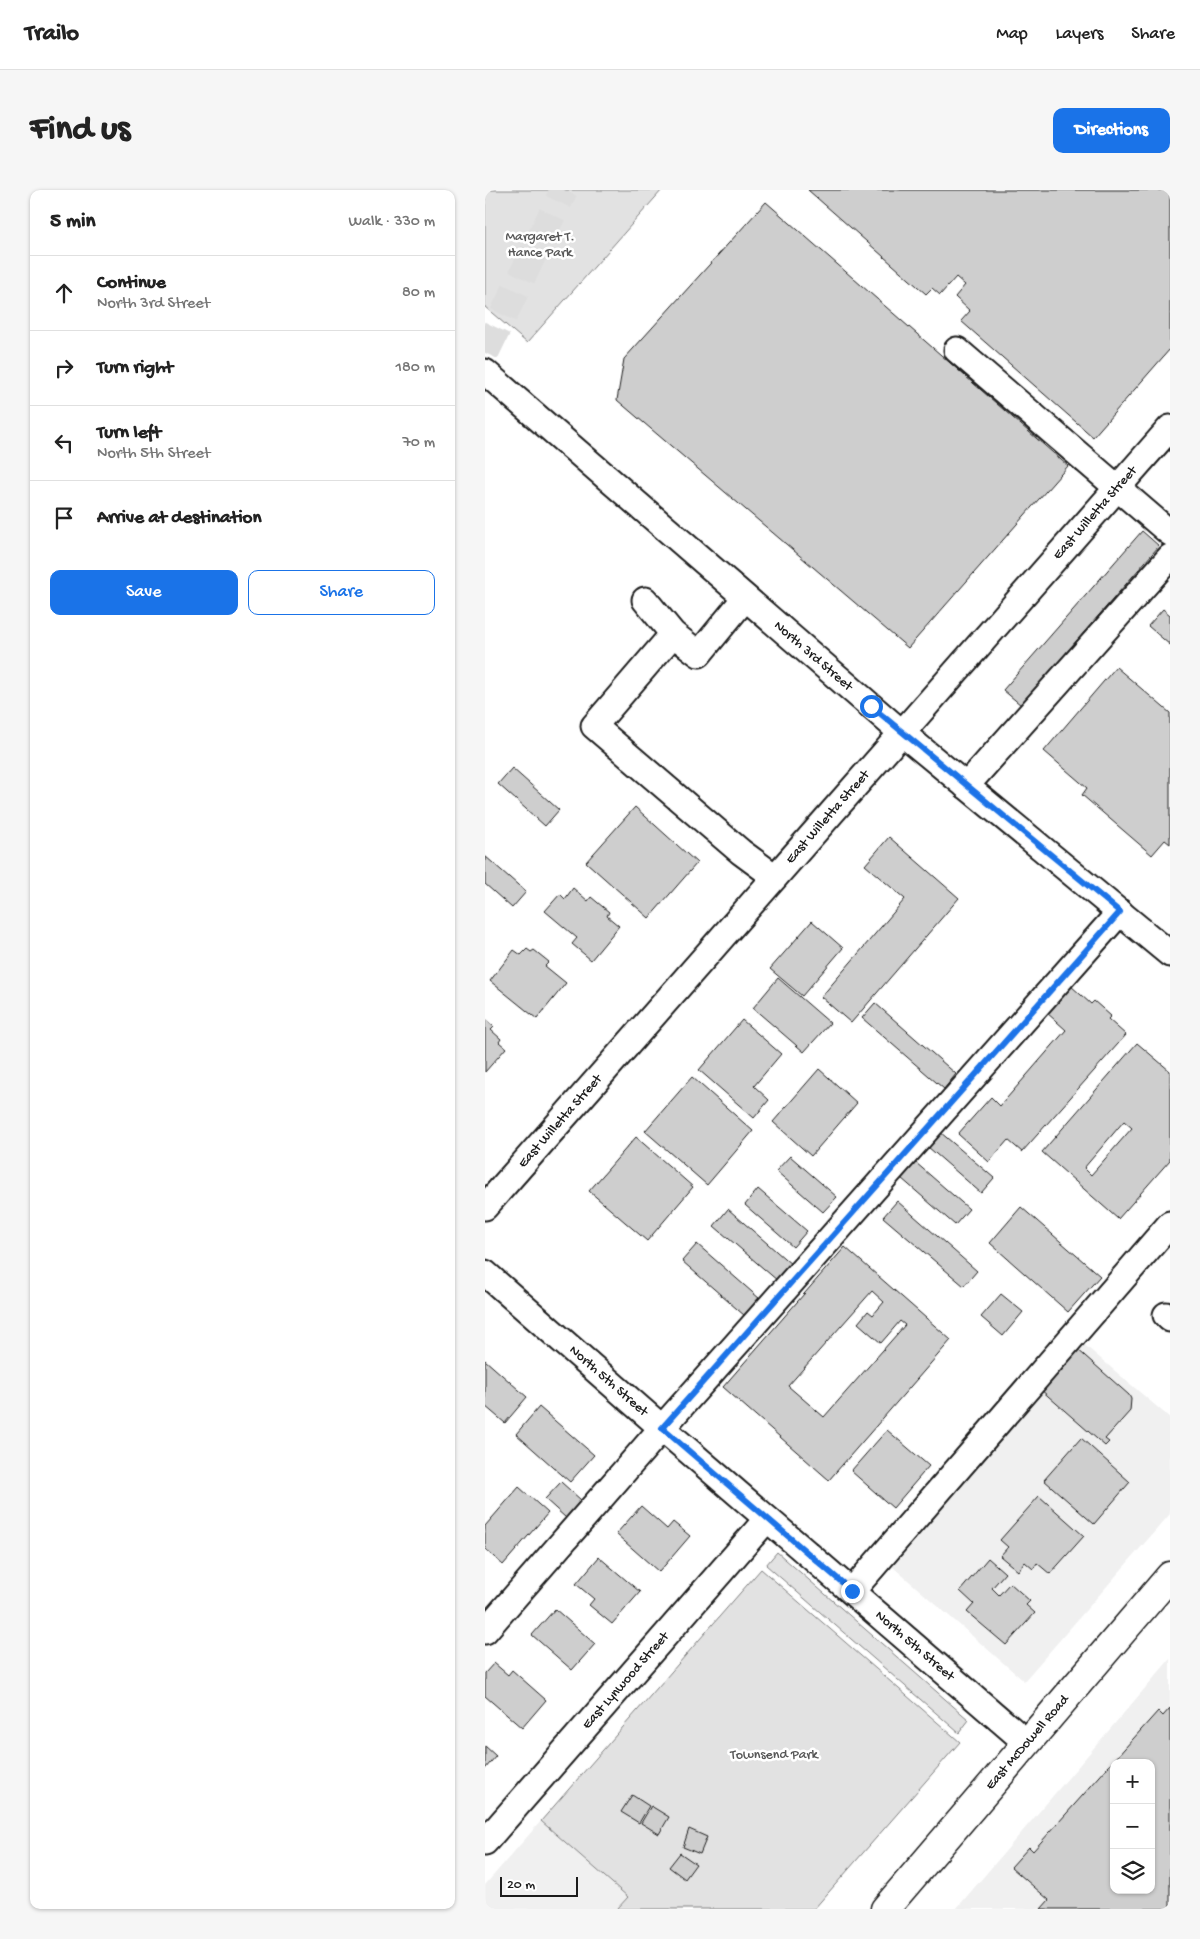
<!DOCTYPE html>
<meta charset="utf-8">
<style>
body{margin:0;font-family:"Gochi Hand",sans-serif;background:#f6f6f6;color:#222}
.controls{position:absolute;right:15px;bottom:15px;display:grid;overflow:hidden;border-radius:10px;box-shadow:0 1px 4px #0004}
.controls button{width:45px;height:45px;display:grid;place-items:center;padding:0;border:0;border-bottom:1px solid #e0e0e0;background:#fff;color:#222;font:25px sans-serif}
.scale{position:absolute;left:15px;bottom:12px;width:78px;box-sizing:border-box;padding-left:5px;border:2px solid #1c1c1c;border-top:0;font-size:14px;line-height:18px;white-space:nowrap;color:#1c1c1c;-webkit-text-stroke:4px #fff;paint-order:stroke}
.stop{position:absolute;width:15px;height:15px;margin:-11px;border:4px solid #1a73e8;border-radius:50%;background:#fff}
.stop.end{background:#1a73e8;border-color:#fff;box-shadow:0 1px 5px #0008}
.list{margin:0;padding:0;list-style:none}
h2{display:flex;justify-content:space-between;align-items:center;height:65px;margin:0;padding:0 20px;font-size:21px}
h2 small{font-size:16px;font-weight:400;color:#767676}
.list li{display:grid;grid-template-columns:32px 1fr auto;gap:15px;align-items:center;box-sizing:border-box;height:75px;padding:0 20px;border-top:1px solid #e0e0e0}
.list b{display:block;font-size:19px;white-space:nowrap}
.list p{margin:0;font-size:16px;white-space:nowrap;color:#767676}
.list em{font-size:16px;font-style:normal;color:#767676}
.actions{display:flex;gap:10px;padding:15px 20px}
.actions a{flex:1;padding:11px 0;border:1px solid #1a73e8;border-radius:10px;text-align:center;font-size:18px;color:#1a73e8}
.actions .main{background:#1a73e8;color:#fff}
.icon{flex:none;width:28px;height:28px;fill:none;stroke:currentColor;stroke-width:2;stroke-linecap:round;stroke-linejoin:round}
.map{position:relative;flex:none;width:685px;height:1719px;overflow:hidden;border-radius:10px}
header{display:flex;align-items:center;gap:30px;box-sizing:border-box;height:70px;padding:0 25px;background:#fff;border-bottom:1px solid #e0e0e0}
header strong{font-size:24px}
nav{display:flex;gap:28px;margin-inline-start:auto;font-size:18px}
.intro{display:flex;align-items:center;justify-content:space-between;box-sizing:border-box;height:120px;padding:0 30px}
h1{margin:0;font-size:35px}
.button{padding:12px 22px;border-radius:10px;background:#1a73e8;color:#fff;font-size:18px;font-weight:700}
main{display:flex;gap:30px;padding:0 30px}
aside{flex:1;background:#fff;border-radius:10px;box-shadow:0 1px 4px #0004}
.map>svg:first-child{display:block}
.built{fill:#f0f0f0;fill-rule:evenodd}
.green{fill:#e2e2e2;stroke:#7f7f7f}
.building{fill:#cecece;stroke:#1c1c1c;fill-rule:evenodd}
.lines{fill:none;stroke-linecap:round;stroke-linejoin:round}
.highway-tunnel{stroke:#ddd;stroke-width:28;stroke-dasharray:28 14;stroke-linecap:butt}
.minor-casing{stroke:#1c1c1c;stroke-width:29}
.major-casing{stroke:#1c1c1c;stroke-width:31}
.minor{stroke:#fff;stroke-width:25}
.major{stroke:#fff;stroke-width:28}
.route{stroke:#1a73e8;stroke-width:6}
.labels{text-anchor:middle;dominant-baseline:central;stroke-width:5;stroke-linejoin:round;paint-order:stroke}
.park-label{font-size:14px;fill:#575757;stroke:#fff}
.street-label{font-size:14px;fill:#1c1c1c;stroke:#fff}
</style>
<header>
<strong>Trailo</strong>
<nav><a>Map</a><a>Layers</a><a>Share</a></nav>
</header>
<div class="intro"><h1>Find us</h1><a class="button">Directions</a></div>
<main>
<aside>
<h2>5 min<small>Walk · 330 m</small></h2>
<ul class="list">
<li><svg class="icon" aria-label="ahead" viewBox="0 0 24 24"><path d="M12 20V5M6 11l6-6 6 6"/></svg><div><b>Continue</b><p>North 3rd Street</p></div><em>80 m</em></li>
<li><svg class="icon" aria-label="right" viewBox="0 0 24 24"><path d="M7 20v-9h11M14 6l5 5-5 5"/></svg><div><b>Turn right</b></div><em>180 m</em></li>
<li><svg class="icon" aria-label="left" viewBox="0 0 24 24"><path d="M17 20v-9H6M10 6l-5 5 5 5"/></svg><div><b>Turn left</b><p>North 5th Street</p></div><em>70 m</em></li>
<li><svg class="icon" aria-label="arrive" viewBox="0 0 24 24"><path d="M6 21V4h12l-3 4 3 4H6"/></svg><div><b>Arrive at destination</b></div></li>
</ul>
<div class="actions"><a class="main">Save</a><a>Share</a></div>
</aside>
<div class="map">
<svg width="685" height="1719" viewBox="0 0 685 1719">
<rect width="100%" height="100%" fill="#fff"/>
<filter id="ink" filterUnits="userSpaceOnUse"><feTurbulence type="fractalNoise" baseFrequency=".02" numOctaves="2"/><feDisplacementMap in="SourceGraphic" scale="10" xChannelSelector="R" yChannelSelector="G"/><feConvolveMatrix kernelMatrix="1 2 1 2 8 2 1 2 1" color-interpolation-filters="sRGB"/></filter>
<g filter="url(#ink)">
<!-- built -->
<g class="built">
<path d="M595,1151L685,1228V1324L539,1491L401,1371Z"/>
<path d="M685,1469V1719H471ZM629,1573H666V1700H629Z"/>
<path d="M56,1631L143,1707L132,1719H0V1695Z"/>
</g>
<!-- green -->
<g class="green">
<path d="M0,0H177L42,153L0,117Z"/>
<path d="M292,1362L484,1530L474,1543L281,1375Z"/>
<path d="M276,1379L475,1552L329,1719H132L143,1707L56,1631Z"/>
</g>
<!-- building -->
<g class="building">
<path d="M323,0H685V159L608,247L476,131L485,121L470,107L480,95L471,87L455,105L447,98L441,104Z"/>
<path d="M281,12L583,276L423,458L132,210L139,169Z"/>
<path d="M657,341L674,356L536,515L518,500Z"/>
<path d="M678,419L685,425V455L663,436Z"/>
<path d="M631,477L685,523V654L680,650L667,665L597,605L602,598L559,561Z"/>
<path d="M27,578L74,620L60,636L13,594Z"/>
<path d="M150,617L212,673L164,728L101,672Z"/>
<path d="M404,647L474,708L366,833L336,807L420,709L380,675Z"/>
<path d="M0,666L41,702L27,718L0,694Z"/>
<path d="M88,698L103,711L106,707L124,722L122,726L134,736L106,770L87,754L92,748L60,721L75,704L80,709Z"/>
<path d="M327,731L358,758L317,806L285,779Z"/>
<path d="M42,759L46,762L49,760L64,772L60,776L81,793L52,829L5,791L29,760L36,765Z"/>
<path d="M293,788L345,833L319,862L268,818Z"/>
<path d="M585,795L606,814L609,811L626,826L623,829L641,845L537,962L523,950L504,972L473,944L506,907L515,916L581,840L561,822Z"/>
<path d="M390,813L471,884L459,899L377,828Z"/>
<path d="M0,829L9,837L6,840L16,849L14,852L21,858L0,882Z"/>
<path d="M257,830L296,864L269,896L284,910L269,928L214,880Z"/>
<path d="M652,853L685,881V970L633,1029L557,962ZM639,931L647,938L606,985L599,978Z"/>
<path d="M334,879L372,913L326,966L288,932Z"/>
<path d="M207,887L268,941L222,995L160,941Z"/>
<path d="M455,942L509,988L496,1003L443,957Z"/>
<path d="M151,947L208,997L162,1051L104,1001Z"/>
<path d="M305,966L352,1007L338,1022L291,981Z"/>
<path d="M430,972L484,1019L470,1035L416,988Z"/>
<path d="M273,999L322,1041L308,1057L260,1015Z"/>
<path d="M412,1011L492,1081L479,1096L398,1027Z"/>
<path d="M536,1017L615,1086L583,1122L505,1053Z"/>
<path d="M243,1019L307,1075L293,1091L229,1036Z"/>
<path d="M212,1054L275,1109L260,1126L197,1071Z"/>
<path d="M360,1057L466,1150L344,1290L238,1197ZM387,1101L399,1112L388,1125L383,1121L373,1133L396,1153L415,1131L420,1135L339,1227L303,1196Z"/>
<path d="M516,1104L538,1122L518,1146L496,1127Z"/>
<path d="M591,1158L644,1205L646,1209L645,1221L620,1249L624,1252L620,1256L555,1199Z"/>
<path d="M0,1170L42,1207L20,1233L0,1216Z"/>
<path d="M54,1217L109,1265L85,1292L31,1244Z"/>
<path d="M402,1240L444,1276L408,1318L366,1281Z"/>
<path d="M596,1248L645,1292L609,1334L559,1290Z"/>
<path d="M76,1292L96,1310L81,1328L60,1309Z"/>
<path d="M34,1297L63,1323L18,1375L0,1359V1336Z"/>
<path d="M554,1306L599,1346L565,1384L552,1373L548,1379L540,1372L533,1381L515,1366L523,1357L515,1350Z"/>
<path d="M156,1316L182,1339L188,1332L205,1346L174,1382L131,1344Z"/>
<path d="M114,1367L155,1402L127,1434L104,1415L109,1409L91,1394Z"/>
<path d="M503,1368L520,1383L507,1398L514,1405L525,1393L545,1411L541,1415L550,1423L521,1455L482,1422L489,1414L475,1401Z"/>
<path d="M70,1419L110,1454L87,1480L47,1445Z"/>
<path d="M9,1473L23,1485L27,1480L61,1510L37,1538L0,1506V1483Z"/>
<path d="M685,1518V1719H556L564,1710L526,1677L544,1657L548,1661L673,1521L678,1526ZM629,1573H666V1700H629Z"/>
<path d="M0,1556L11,1566L0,1579Z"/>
<path d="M147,1605L164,1616L154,1633L136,1622Z"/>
<path d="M166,1616L184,1627L174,1644L156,1633Z"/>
<path d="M204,1639L222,1647L215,1664L198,1657Z"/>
<path d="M195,1663L211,1674L200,1689L184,1677Z"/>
</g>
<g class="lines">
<!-- highway-tunnel -->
<path class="highway-tunnel" d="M0,163L79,0"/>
<!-- minor casing -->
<g class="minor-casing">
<g id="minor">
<path d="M472,160L685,343"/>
<path id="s1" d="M0,182L417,543L685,764"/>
<path d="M160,410L188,444L214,464L260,408"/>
<path d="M188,444L109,536L256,662L290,687"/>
<path d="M481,596L685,367"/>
<path id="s2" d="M0,1017L685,238"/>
<path id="s3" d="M0,1083L177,1238L542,1553"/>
<path d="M681,1125L685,1129"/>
<path d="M367,1401L685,1034"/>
<path d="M0,1441L177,1238L635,722"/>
<path id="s4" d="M0,1652L282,1329"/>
</g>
</g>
<!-- major casing -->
<g class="major-casing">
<g id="major">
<path id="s5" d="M400,1719L685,1386"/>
</g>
</g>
<!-- minor -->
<use href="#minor" class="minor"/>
<!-- major -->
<use href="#major" class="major"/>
</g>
</g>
<g class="lines" filter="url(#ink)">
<!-- route -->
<path class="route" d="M367,1401L177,1238L635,722L386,516"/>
</g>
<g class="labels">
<!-- park labels -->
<g class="park-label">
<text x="55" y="47">Margaret T.<tspan x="55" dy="16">Hance Park</tspan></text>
<text x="289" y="1565">Townsend Park</text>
</g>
<!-- street labels -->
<g class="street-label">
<text stroke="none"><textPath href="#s2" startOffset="924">East Willetta Street</textPath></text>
<text stroke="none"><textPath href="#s1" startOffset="434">North 3rd Street</textPath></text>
<text stroke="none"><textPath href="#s2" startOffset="519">East Willetta Street</textPath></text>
<text stroke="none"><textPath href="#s2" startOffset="114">East Willetta Street</textPath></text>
<text stroke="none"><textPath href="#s3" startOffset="164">North 5th Street</textPath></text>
<text stroke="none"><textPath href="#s3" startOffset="569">North 5th Street</textPath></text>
<text stroke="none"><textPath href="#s4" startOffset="214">East Lynwood Street</textPath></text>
<text stroke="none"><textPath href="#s5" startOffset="219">East McDowell Road</textPath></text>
</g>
</g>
</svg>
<div class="controls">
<button>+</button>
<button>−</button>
<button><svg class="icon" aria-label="layers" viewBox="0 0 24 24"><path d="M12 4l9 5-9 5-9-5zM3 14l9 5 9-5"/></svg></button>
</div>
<div class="scale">20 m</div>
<div class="stop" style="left:386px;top:516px"></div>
<div class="stop end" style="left:367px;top:1401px"></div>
</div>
</main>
